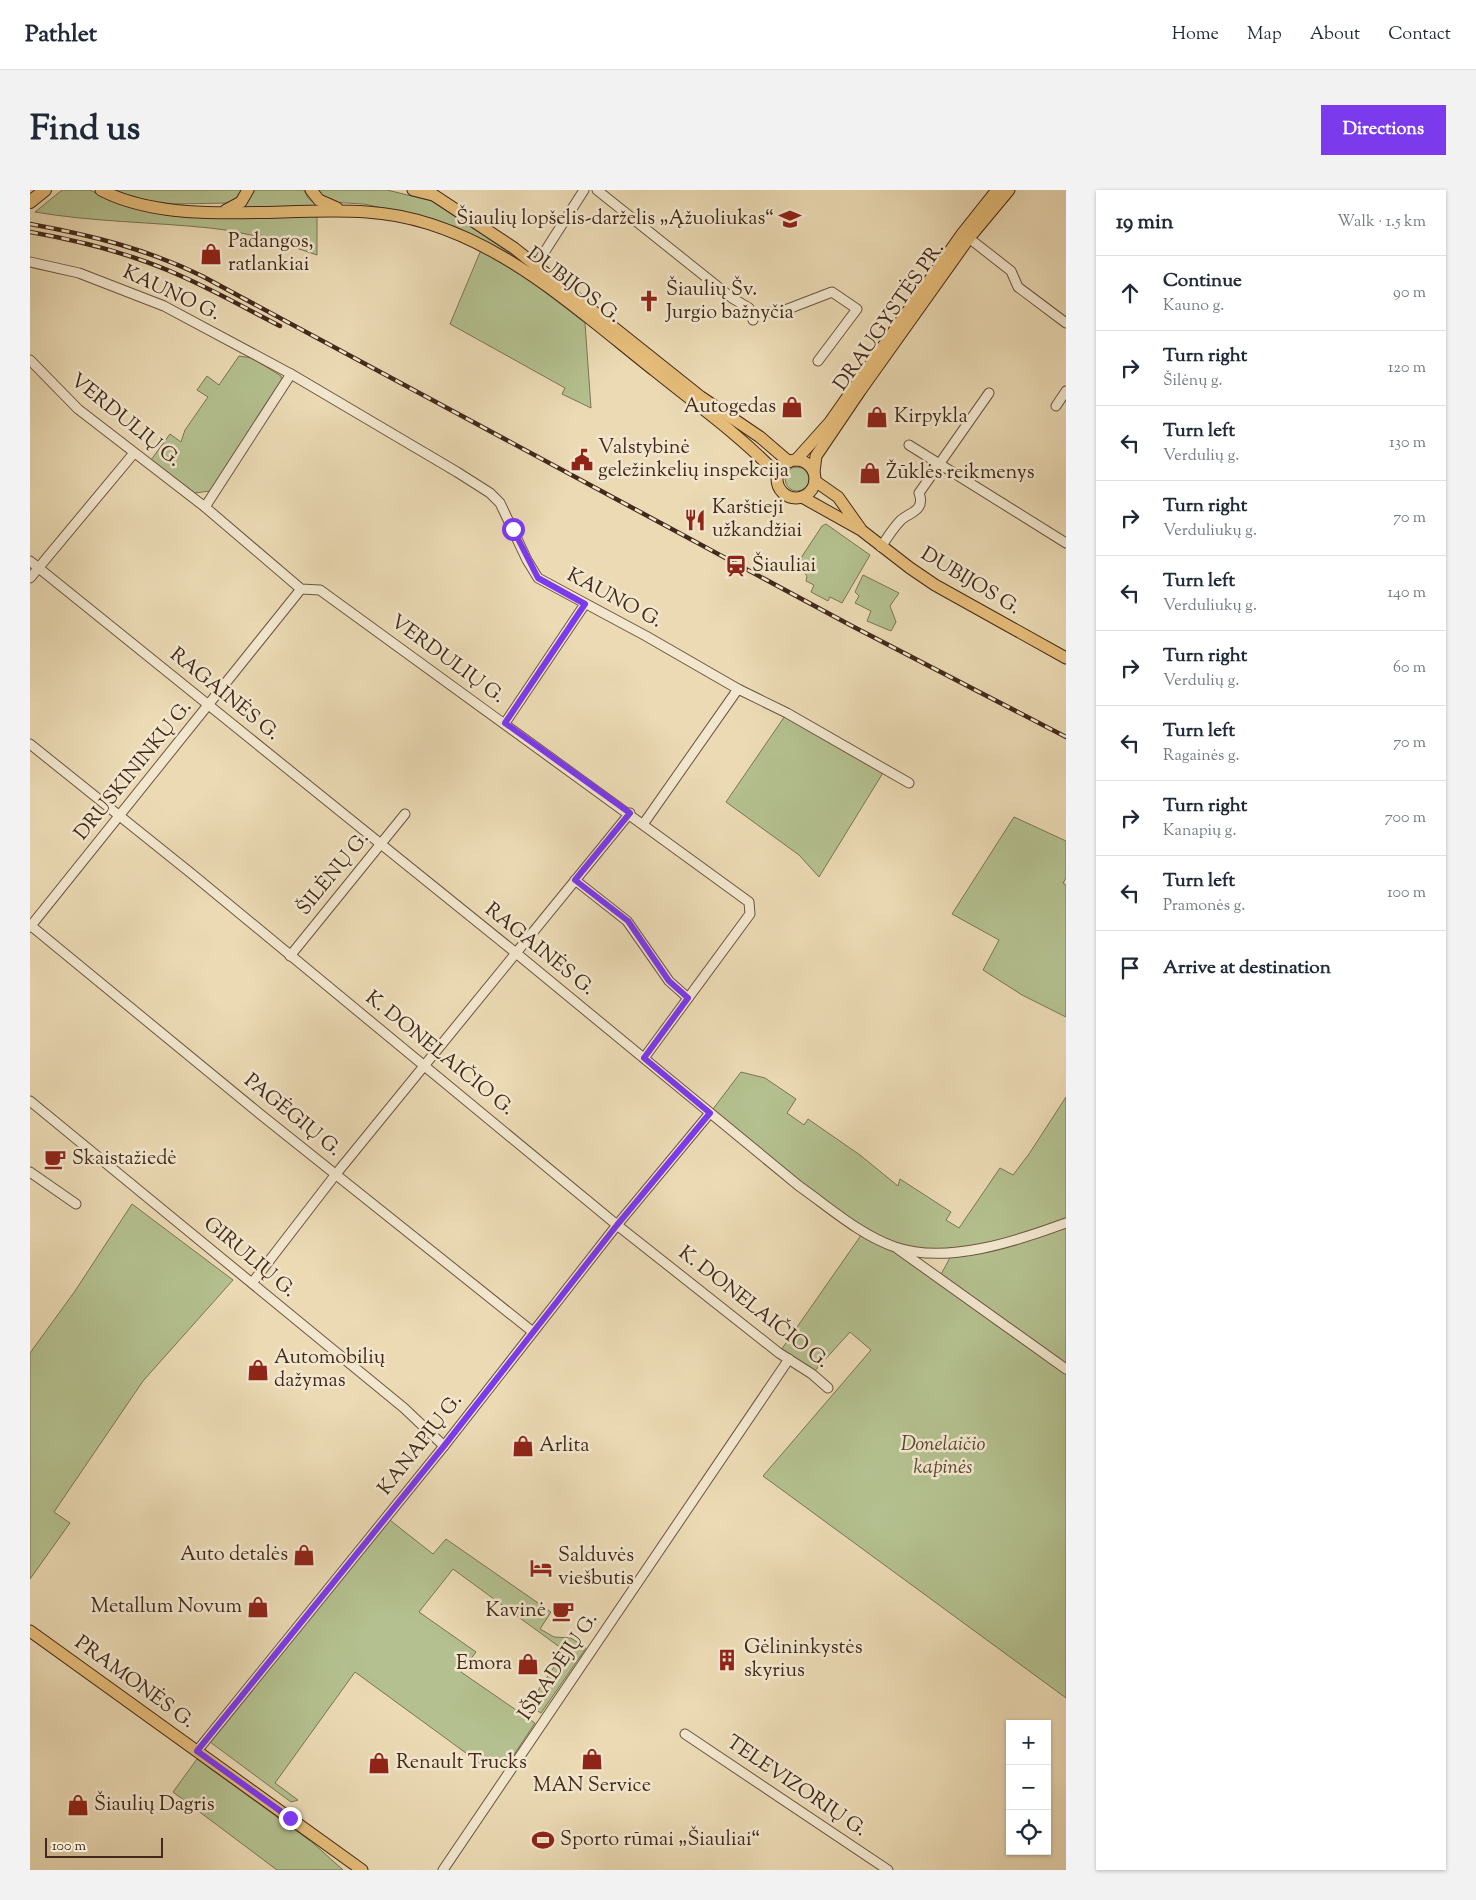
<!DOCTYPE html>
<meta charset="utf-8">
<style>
body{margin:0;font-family:"Sorts Mill Goudy",serif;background:#f2f2f3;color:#1f2937}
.controls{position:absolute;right:15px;bottom:15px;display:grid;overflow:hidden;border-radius:0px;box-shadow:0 1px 4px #0004}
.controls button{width:45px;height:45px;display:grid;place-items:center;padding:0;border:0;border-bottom:1px solid #e0e1e3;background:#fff;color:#1f2937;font:25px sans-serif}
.scale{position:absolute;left:15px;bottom:12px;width:118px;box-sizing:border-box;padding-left:5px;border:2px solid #42291b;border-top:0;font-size:14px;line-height:18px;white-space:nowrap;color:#42291b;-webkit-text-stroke:4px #f2e7ce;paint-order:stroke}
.stop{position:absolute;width:15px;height:15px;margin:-11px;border:4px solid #7c3aed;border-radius:50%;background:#fff}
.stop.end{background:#7c3aed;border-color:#fff;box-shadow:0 1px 5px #0008}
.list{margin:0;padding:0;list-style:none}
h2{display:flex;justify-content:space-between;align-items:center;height:65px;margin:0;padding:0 20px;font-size:21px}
h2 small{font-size:16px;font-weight:400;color:#747a83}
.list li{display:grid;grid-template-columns:32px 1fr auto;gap:15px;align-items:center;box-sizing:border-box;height:75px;padding:0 20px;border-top:1px solid #e0e1e3}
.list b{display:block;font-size:19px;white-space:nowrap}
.list p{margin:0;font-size:16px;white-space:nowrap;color:#747a83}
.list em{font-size:16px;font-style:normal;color:#747a83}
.icon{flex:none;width:28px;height:28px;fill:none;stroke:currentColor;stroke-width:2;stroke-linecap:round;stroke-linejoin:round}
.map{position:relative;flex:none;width:1036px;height:1680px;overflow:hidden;border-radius:0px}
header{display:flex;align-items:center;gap:30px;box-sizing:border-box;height:70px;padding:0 25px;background:#fff;border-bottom:1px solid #e0e1e3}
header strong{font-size:24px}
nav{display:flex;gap:28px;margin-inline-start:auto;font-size:18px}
.intro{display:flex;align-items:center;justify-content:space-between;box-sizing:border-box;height:120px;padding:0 30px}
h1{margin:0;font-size:35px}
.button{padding:12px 22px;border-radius:0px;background:#7c3aed;color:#fff;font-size:18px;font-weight:700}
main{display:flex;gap:30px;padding:0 30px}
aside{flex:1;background:#fff;border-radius:0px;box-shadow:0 1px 4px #0004}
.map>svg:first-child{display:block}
.green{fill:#b4c08f;stroke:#7b7455;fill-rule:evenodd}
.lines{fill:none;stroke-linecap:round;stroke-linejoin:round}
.minor-casing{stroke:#6c5541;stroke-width:11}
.major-casing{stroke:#42291b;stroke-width:13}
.highway-casing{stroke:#42291b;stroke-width:14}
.minor{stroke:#f2e7ce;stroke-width:9}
.major{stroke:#e6bd7a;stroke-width:11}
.highway{stroke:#e6bd7a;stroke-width:12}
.rail-casing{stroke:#42291b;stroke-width:4.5}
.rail{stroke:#f2e7ce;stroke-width:2.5;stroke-dasharray:8;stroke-linecap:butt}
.route{stroke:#7c3aed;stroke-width:6}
.labels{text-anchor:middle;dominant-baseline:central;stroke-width:5;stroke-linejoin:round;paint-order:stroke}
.poi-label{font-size:20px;fill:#42291b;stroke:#f2e7ce;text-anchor:start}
.street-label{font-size:20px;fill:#42291b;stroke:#f2e7ce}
.park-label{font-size:20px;font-style:italic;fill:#594732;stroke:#f2e7ce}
</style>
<header>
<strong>Pathlet</strong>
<nav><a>Home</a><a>Map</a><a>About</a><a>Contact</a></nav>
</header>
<div class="intro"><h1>Find us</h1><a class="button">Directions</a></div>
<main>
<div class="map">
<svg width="1036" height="1680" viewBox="0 0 1036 1680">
<rect width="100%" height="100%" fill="#ebdab4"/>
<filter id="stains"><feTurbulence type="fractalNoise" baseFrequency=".004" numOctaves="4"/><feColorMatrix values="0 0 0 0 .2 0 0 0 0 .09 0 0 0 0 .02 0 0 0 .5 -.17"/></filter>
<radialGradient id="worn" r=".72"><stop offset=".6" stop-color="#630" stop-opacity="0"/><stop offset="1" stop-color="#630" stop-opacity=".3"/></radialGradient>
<!-- green -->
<g class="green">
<path d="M32,0H60L81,11L136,25L170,27L287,26V65C252,53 217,42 180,38C122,32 63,32 5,22Z"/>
<path d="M81,0H212V4L200,13L143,14L123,13Z"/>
<path d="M222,0H274L278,8L289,17L213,18Z"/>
<path d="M284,0H357L402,11L493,72L447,48L396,28L334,14L299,12Z"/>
<path d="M451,60L481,76L555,133L561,218L532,204L535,198L420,134Z"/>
<path d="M209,166L222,168L251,186L252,194L180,301L165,303L121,270L140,244L151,252L155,240L178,207L167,200L177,186L189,195Z"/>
<circle cx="767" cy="289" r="12"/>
<path d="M796,334L840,365L812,413L800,407L798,411L781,402L784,395L776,391L777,386L767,374L792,336Z"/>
<path d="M833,385L869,403L860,416L866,432L861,441L837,431L841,421L825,413L829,406L825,402Z"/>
<path d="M757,523L856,578L789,687L769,665L696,612Z"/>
<path d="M984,627L1036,651V688L1033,693L1036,695V827L992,805L953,780L969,750L922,724Z"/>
<path d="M711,882L735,888L766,909L757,923L774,935L778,929L830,965L868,996L870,989L921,1022L916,1030L929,1038L970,978L983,985L999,964L1036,907V1508L733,1286L841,1160L820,1142L782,1184L749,1163L834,1041L680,923ZM867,1058L922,1064L909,1088Z"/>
<path d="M102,1014L203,1090L113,1191L24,1322L40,1333L0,1389V1163L45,1101Z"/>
<path d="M356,1327L403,1364L416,1349L521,1422L510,1439L524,1447L541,1448L556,1458L511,1523L498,1515L535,1461L423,1379L389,1422L446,1462L431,1482L505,1533L475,1578L467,1580L456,1574H451L325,1482L245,1593L268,1610L261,1612L176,1549Z"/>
<path d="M167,1569L283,1653L313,1680H247L143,1602Z"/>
</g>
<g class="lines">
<!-- minor casing -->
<g class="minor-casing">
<g id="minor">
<path d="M567,0L702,108L719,118L723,130"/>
<path d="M935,45L981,81L988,97L1036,133"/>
<path d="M0,72L49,83L134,116L261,184L427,282L460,303L470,313L497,370L508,388L616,446L708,499L757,523L879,593"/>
<path d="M503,80L554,0"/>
<path d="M721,123L750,122L802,102L827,119L788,171"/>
<path d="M0,170L48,219L175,317L271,399L290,400L719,712L720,724L614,868"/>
<path d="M1026,216L1036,201"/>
<path d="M879,255L1036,353"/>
<path d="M175,317L261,184"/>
<path d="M851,357C857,348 863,338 871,330C878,323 896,321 889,303L959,203"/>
<path d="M0,371L486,763L769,996C799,1017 830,1045 865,1057C916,1075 987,1051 1036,1033"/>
<path d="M0,388L104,263"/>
<path d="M475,533L555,414"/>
<path d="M0,554L162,684L587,1035L749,1163L782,1184L798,1198"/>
<path d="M614,633L708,499"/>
<path d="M545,690L597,731L639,791L658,808"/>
<path d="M0,735L230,924L503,1142"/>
<path d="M0,737L271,399"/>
<path d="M260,766L375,624"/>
<path d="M0,911L374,1218L414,1256"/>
<path d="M0,982L46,1014"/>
<path d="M868,1059L1036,1179"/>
<path d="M222,1093L306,984L600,623"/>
<path d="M655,1544L858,1680"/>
<path d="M167,1561L414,1256L587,1035L680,923"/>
<path d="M413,1680L759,1169"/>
</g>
</g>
<!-- major casing -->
<g class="major-casing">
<g id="major">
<path d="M71,0C144,38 255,16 337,22C451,29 539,113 625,181C666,214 711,246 748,285"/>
<path d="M281,0L289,10L307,18"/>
<path d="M383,0L403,5"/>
<path d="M396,0L484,58L671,207L730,247L759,272"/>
<path d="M196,20L211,12L218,0"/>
<path d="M766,270L800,232L932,44L967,0"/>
<circle cx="766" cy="289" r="19"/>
<path d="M784,282L786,266L830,201L939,48L979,0"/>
<path d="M785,291L808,307L830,338"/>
<path d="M772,307L831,340L880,378L905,395L1036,468"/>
<path d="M0,1441L332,1680"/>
</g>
</g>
<!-- highway casing -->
<g class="highway-casing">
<path id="highway" d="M0,12L15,0"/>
</g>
<!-- minor -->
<use href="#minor" class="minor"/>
<!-- major -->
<use href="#major" class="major"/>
<!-- highway -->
<use href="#highway" class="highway"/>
<!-- rail casing -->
<g class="rail-casing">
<g id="rail">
<path d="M0,34C60,45 117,59 172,86L820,435L1036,547"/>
<path d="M0,42C51,51 103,64 151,86C185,101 217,119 250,136"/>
</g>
</g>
<!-- rail -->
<use href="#rail" class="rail"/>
</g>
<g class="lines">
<!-- route -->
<path class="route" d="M260,1628L167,1561L414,1256L587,1035L680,923L614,868L658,808L639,791L598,731L545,690L600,623L475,533L555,414L508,388L483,339"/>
</g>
<!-- icons -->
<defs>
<g id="school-bare" transform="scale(1.725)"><path d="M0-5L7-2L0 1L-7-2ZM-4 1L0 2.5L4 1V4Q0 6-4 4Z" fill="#8f2418" stroke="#f2e7ce" stroke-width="2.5" paint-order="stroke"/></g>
<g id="shop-bare" transform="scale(1.725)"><path d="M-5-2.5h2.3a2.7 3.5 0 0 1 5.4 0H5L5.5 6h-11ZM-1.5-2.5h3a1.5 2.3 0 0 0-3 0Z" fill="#8f2418" stroke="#f2e7ce" stroke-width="2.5" paint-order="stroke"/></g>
<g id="church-bare" transform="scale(1.725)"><path d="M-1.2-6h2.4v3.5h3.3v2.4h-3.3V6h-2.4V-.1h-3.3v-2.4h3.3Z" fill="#8f2418" stroke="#f2e7ce" stroke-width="2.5" paint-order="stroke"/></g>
<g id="civic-bare" transform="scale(1.725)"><path d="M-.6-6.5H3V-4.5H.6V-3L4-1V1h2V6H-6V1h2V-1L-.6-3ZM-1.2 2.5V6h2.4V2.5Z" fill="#8f2418" stroke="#f2e7ce" stroke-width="2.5" paint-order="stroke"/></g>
<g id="restaurant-bare" transform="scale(1.725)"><path d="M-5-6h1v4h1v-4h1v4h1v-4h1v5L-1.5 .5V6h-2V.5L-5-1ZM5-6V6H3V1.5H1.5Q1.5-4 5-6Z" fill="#8f2418" stroke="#f2e7ce" stroke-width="2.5" paint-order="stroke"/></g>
<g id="station-bare" transform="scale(1.725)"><path d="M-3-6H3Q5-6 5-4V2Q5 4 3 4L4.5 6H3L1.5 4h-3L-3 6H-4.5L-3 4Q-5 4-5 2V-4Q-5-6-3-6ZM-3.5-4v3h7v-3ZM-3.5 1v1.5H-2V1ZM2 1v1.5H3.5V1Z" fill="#8f2418" stroke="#f2e7ce" stroke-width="2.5" paint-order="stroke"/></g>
<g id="cafe-bare" transform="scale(1.725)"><path d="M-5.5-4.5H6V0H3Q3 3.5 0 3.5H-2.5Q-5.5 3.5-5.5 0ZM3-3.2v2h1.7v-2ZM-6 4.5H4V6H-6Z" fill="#8f2418" stroke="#f2e7ce" stroke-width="2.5" paint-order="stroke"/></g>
<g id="hotel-bare" transform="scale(1.725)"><path d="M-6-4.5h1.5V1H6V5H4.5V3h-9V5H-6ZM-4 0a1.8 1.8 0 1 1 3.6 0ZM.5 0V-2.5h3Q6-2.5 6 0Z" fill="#8f2418" stroke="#f2e7ce" stroke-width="2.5" paint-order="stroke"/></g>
<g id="building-bare" transform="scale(1.725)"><path d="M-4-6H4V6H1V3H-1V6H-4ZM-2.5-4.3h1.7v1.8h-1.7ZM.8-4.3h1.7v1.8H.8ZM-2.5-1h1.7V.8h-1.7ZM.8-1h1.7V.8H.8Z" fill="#8f2418" stroke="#f2e7ce" stroke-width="2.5" paint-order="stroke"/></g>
<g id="stadium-bare" transform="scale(1.725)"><path d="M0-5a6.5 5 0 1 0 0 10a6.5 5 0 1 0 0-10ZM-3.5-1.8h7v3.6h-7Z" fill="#8f2418" stroke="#f2e7ce" stroke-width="2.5" paint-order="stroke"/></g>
</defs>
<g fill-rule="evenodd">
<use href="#school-bare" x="760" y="29"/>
<use href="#shop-bare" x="181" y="64"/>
<use href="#church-bare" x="619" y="111"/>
<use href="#shop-bare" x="762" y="217"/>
<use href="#shop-bare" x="847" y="227"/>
<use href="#civic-bare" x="552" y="270"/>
<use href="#shop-bare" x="840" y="283"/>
<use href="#restaurant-bare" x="665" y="330"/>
<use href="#station-bare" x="706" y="376"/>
<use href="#cafe-bare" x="25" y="969"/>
<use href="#shop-bare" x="228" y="1180"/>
<use href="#shop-bare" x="493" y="1256"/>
<use href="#shop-bare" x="274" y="1365"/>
<use href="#hotel-bare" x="511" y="1378"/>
<use href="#shop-bare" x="228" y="1417"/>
<use href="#cafe-bare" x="533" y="1421"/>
<use href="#building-bare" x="697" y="1470"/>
<use href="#shop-bare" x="498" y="1474"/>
<use href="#shop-bare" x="562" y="1569"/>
<use href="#shop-bare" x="349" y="1573"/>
<use href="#shop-bare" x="48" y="1615"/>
<use href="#stadium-bare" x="513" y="1650"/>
</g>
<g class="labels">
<!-- poi labels -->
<g class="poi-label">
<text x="744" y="29" text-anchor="end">Šiaulių lopšelis-darželis „Ąžuoliukas“</text>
<text x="198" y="52">Padangos,<tspan x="198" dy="23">ratlankiai</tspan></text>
<text x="636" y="100">Šiaulių Šv.<tspan x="636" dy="23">Jurgio bažnyčia</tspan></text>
<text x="746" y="217" text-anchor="end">Autogedas</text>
<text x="864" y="227">Kirpykla</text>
<text x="568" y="258">Valstybinė<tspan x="568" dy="23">geležinkelių inspekcija</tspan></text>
<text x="856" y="283">Žūklės reikmenys</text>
<text x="682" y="318">Karštieji<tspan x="682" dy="23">užkandžiai</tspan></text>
<text x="722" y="376">Šiauliai</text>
<text x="42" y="969">Skaistažiedė</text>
<text x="244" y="1168">Automobilių<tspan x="244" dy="23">dažymas</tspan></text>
<text x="509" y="1256">Arlita</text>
<text x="258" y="1365" text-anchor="end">Auto detalės</text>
<text x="528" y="1366">Salduvės<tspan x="528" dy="23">viešbutis</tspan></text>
<text x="212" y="1417" text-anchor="end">Metallum Novum</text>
<text x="516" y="1421" text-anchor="end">Kavinė</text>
<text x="714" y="1458">Gėlininkystės<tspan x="714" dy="23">skyrius</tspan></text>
<text x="482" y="1474" text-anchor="end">Emora</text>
<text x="366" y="1573">Renault Trucks</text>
<text x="562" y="1596" text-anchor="middle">MAN Service</text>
<text x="64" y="1615">Šiaulių Dagris</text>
<text x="530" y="1650">Sporto rūmai „Šiauliai“</text>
</g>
<!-- street labels -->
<g class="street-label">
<text transform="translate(543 96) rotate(37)">DUBIJOS G.</text>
<text transform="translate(141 104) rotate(25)">KAUNO G.</text>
<text transform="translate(860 127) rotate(-55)">DRAUGYSTĖS PR.</text>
<text transform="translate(95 231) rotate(39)">VERDULIŲ G.</text>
<text transform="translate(940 392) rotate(31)">DUBIJOS G.</text>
<text transform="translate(584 409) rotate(28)">KAUNO G.</text>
<text transform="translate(417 470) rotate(36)">VERDULIŲ G.</text>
<text transform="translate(194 505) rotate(39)">RAGAINĖS G.</text>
<text transform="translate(104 581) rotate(-51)">DRUSKININKŲ G.</text>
<text transform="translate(304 684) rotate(-51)">ŠILĖNŲ G.</text>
<text transform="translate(509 760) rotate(39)">RAGAINĖS G.</text>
<text transform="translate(409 864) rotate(39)">K. DONELAIČIO G.</text>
<text transform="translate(262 926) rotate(39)">PAGĖGIŲ G.</text>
<text transform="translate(219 1068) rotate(40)">GIRULIŲ G.</text>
<text transform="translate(723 1118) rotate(38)">K. DONELAIČIO G.</text>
<text transform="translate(391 1255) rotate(-52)">KANAPIŲ G.</text>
<text transform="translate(529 1477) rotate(-56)">IŠRADĖJŲ G.</text>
<text transform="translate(104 1493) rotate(36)">PRAMONĖS G.</text>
<text transform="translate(766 1597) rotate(34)">TELEVIZORIŲ G.</text>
</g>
<!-- park labels -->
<g class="park-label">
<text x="913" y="1255">Donelaičio<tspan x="913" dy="23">kapinės</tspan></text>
</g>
</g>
<rect width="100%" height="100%" filter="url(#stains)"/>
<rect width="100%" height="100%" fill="url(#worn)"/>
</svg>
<div class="controls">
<button>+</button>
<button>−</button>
<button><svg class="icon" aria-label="locate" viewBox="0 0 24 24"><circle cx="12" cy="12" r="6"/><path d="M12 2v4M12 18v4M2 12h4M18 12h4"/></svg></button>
</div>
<div class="scale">100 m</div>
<div class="stop" style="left:483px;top:339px"></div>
<div class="stop end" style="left:260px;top:1628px"></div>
</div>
<aside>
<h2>19 min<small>Walk · 1.5 km</small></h2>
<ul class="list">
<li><svg class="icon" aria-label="ahead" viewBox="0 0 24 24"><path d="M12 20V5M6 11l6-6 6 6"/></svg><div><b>Continue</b><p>Kauno g.</p></div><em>90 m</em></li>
<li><svg class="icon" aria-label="right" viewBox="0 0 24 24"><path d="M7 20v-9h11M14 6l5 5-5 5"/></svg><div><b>Turn right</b><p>Šilėnų g.</p></div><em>120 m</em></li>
<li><svg class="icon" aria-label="left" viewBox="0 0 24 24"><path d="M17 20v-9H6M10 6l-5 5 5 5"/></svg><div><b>Turn left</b><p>Verdulių g.</p></div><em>130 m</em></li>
<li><svg class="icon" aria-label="right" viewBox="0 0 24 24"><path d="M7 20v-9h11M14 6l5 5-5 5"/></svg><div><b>Turn right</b><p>Verduliukų g.</p></div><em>70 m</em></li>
<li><svg class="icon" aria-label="left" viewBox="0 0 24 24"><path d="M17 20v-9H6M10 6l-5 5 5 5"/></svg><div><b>Turn left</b><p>Verduliukų g.</p></div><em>140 m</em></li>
<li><svg class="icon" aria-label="right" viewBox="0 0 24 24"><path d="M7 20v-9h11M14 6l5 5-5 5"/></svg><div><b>Turn right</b><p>Verdulių g.</p></div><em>60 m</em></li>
<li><svg class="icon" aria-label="left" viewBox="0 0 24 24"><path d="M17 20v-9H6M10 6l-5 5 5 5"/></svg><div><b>Turn left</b><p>Ragainės g.</p></div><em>70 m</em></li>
<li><svg class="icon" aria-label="right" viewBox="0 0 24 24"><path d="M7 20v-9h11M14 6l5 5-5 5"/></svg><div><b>Turn right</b><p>Kanapių g.</p></div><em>700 m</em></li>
<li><svg class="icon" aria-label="left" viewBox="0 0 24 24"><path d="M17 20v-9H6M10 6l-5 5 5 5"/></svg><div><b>Turn left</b><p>Pramonės g.</p></div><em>100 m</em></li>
<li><svg class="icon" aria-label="arrive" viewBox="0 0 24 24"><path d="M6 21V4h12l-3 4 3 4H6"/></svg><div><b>Arrive at destination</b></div></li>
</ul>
</aside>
</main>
